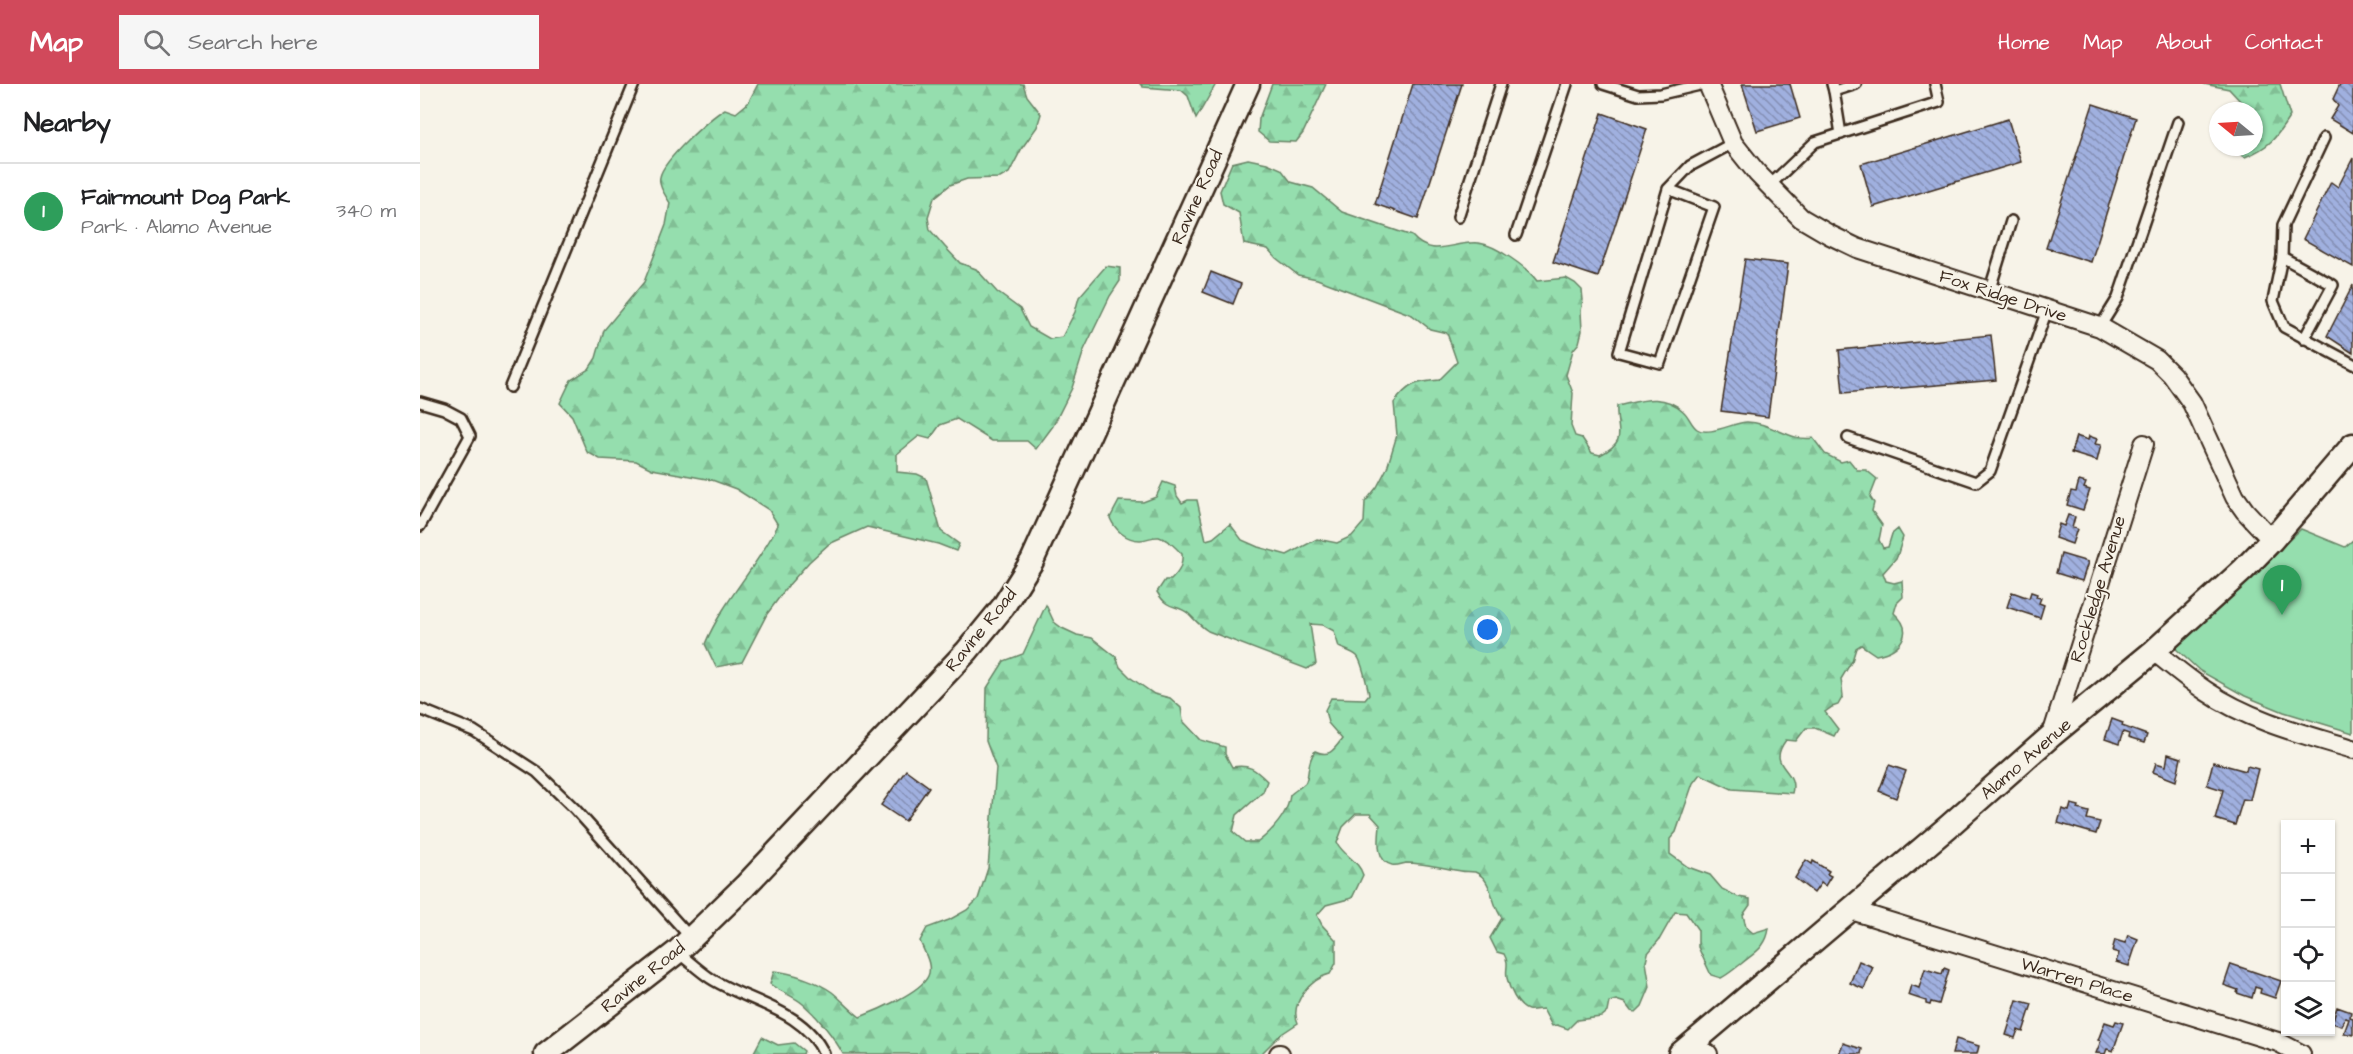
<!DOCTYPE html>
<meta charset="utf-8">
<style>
body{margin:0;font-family:"Architects Daughter",sans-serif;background:#f6f6f6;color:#202124}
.controls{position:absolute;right:18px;bottom:18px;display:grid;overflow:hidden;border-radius:0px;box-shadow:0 2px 4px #0004}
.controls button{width:54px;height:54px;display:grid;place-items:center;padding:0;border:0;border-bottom:2px solid #e0e0e0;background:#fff;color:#202124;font:30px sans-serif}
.compass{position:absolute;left:1789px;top:18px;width:54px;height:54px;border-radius:50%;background:#fff;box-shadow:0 2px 4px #0004;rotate:288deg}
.you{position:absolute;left:1068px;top:546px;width:21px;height:21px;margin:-15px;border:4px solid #fff;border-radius:50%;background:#1a73e8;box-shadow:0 0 0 9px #1a73e833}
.badge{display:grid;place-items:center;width:39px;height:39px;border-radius:50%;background:#d1495b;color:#fff;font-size:20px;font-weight:700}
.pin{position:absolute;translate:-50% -50px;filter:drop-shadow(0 2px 3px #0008)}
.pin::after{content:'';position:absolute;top:32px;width:21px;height:18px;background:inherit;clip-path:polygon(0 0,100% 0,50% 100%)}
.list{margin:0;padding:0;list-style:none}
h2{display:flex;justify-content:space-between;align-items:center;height:78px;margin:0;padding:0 24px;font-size:26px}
h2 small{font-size:20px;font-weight:400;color:#757577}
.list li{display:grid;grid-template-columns:39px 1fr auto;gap:18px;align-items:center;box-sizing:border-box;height:96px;padding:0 24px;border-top:2px solid #e0e0e0}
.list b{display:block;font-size:22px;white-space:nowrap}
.list p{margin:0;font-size:20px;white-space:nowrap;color:#757577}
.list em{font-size:20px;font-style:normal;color:#757577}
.icon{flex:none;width:33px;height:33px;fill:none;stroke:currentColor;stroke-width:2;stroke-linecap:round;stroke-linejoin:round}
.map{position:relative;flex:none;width:1933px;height:970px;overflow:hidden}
header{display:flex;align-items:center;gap:36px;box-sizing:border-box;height:84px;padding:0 30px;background:#d1495b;color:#fff}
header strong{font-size:28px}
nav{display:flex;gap:33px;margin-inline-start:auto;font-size:21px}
.search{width:420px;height:54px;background:#f6f6f6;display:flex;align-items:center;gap:15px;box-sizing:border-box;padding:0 21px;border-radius:0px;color:#757577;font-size:22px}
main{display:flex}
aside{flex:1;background:#fff}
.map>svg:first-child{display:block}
.forest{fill:url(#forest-firs);stroke:#688466;stroke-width:1.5}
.park{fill:#95deae;stroke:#688466;stroke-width:1.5}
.building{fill:url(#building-back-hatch);stroke:#3b2a1e;stroke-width:1.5}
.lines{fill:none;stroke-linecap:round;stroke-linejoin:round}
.service-casing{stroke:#3b2a1e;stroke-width:14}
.minor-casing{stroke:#3b2a1e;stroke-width:22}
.tertiary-casing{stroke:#3b2a1e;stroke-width:27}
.service{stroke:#f7f3e8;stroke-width:9}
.minor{stroke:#f7f3e8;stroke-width:18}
.tertiary{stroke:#f7f3e8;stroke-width:22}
.labels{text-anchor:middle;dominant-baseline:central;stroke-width:4.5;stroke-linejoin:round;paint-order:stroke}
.street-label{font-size:18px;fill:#3b2a1e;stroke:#f7f3e8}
</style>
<header>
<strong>Map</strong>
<div class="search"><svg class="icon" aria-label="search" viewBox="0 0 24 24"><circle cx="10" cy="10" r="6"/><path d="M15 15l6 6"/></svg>Search here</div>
<nav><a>Home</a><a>Map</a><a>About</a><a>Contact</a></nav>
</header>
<main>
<aside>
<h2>Nearby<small></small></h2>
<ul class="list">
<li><span class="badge" style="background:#2e9e5b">1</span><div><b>Fairmount Dog Park</b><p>Park · Alamo Avenue</p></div><em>340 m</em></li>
</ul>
</aside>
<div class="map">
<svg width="1933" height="970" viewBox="0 0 1933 970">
<defs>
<pattern id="forest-firs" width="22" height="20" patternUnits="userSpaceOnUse" patternTransform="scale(1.5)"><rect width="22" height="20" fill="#95deae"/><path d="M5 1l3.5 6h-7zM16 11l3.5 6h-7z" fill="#81bf95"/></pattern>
<pattern id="building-back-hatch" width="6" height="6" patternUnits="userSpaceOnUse" patternTransform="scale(1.5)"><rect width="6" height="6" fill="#a0b0df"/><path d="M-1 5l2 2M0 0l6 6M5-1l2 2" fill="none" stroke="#848fb4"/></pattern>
</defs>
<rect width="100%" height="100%" fill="#f7f3e8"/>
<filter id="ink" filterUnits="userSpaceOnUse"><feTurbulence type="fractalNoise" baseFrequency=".0167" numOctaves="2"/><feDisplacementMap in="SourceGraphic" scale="12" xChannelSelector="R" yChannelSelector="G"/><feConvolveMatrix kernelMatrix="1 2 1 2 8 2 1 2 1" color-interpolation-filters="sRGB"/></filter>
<g filter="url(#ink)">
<!-- forest -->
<g class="forest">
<path d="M338,0H603L607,12L621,30L617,43L602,64L589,89L580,94L547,95L530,101L514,114L508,133L510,146L525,163L540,179L556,185L577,208L600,225L609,243L630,255L642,253L655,228L659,213L686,182L700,184V197L690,212L664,266L652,304L633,342L616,365L607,357H572L537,335L520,341L510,355L499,352L477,370V388L497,390L506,394L521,447L539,460L536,467L518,460L447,443L409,460L389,478L367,503L347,530L322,578L296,583L285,560C303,517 337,483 358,441L349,426L316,405L292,396L232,385L216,377L180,375L167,368L152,332L140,319L151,296L169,285L176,274L184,246L224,198L246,141L250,119C246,112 238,102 240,93C243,76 290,34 305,25L316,29L328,19Z"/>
<path d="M720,0H796L776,35L768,12L761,6L723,3Z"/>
<path d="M852,0H906L883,49L876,58L849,57L838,48L839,35Z"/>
<path d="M1784,0H1860L1870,32C1856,54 1850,63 1825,73L1813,66V63H1834V27H1820L1822,19L1809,5Z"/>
<path d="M828,75L847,79L861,85L871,98L893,104L922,128L992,152C1013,176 1034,156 1059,159C1075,161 1107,183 1117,197L1146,194L1155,199L1162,206L1163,216L1161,227L1162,247L1159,259L1153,266L1146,291L1153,309L1151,342L1155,352L1162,354L1172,369L1180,371C1210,356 1195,346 1197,322C1220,317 1243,308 1263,327C1269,332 1271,341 1277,345C1288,353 1315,338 1327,338C1351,338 1370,358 1393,354L1405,370L1421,378L1429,376L1437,386H1446L1457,395L1450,413L1454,419L1452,427L1462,441L1459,456L1463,464L1468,463L1472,450L1478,445L1483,453L1477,473L1463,489L1466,497L1474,499L1482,497L1483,513L1477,519L1474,529C1496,548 1480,567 1456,571L1441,561L1436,564L1432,577L1421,595L1423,612L1418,621L1412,623L1405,628L1418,645L1414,652L1395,644H1386L1376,657L1366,656C1345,684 1379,684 1372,709L1312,705L1280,690L1273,699L1256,748L1250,755V770L1268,783L1290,791L1302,805L1318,813L1330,815V821L1323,831L1326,843L1333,849L1349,844C1347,863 1334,869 1321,880C1314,885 1309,890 1301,894L1291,891L1278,863V846L1266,829L1255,828L1239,856L1228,869L1226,878L1230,903L1222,922L1216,928L1211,927L1205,919L1196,916L1189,918L1187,928L1181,933L1157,936L1148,945L1137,941L1132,942L1123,925C1119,925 1112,927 1108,926C1097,922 1089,904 1087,894C1085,883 1090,881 1084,870L1077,868L1070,854L1082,834C1071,821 1073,795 1055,788C1050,787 1045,788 1041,787C1023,784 1004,779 986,779C981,780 977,782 972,781C955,777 959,754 960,741L950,730H936L923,743L917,759C924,772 939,777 943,791L932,814L906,821L897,831L902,841L916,856V879L910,890C891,894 869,920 878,939L860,951L841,970H423C414,953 398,933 383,920C374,912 360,908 350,900L354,887C373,889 396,897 412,908C422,916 430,926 440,933C456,927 501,908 508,892C513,881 504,868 500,857L507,844L529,836L547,826L558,815L568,784L576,684L566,657L567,604L584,577L603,570L626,521L634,538L642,544L657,551L672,554L696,573L700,583L711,594L734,610L750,614L761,624L763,637L781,656L805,663V670L812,683C829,680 835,685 847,697L843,708L817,731L813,748L825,758H838C853,746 868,730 870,711C874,707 881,703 885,699C890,692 886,679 895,667C909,674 914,666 922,655L908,639L905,626L911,614L945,615L949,610C947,601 942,577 937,572C933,568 925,566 919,563L914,547L903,541L890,540L896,580L887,585L788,547C779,541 776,537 769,530C756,519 749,528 737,508L745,496H751C759,488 763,482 762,470C755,463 749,456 739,453C732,452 727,456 720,456C706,456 695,446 690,434L699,417L723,418L736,413L743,398L755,402L757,412L762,419L768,416H777L786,456L793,454L810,440L822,456L838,463L867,471L897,455L917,459L932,452L944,438L945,418L957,403L967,384L977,351L974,319C989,299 996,298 1019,296L1037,278L1027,249L1010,245L992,231L897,195L878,191L856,174L848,165L824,160L819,129L803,120L800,107L812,79Z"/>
<path d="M342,953L358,961L374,959L384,967L383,970H333Z"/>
</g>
<!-- park -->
<path class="park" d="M1881,445L1925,463L1933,456V649L1864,628L1825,612L1780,587L1755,564Z"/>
<!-- building -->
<g class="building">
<path d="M993,0H1042L998,135L955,120Z"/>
<path d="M1322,0H1370L1380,34L1337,47Z"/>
<path d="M1920,0L1933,1V49L1910,35L1918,22L1913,15Z"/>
<path d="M1673,20L1716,34L1671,178L1626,164Z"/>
<path d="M1182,29L1227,45L1178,193L1133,178Z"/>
<path d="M1588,35L1601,78L1453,123L1441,80Z"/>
<path d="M1933,74V183L1883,155L1911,98L1918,103Z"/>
<path d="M1325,175L1368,180L1348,333L1301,327Z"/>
<path d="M791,188L821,200L813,220L783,208Z"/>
<path d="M1933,201V269L1907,252Z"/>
<path d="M1571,251L1576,296L1423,309L1419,266Z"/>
<path d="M1656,352L1668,356L1669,352L1677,355L1675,360L1681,361L1677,377L1651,369Z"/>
<path d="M1659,397L1666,399L1664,404L1670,406L1663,426L1647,421L1651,407L1656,408Z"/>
<path d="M1648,431L1655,433L1652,444L1657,445L1652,460L1635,454L1639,440L1644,442Z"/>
<path d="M1641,470L1668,478L1662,497L1636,489Z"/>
<path d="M1592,508L1609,514L1611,508L1617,510L1616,513L1621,514L1619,519L1624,521L1620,534L1587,523Z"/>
<path d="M1692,635L1703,639L1702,642L1727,651L1724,659L1708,654L1709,650L1703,648L1699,660L1685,655Z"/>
<path d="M1748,670L1761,674L1756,697L1733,688L1736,679L1746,682Z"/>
<path d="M1793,678L1826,687L1827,682L1838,685L1830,716L1823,715L1815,741L1795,735L1803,706L1787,701Z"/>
<path d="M1469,681L1486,687L1476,714L1459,707Z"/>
<path d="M486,686L509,703L485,737L461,721Z"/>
<path d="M1651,720L1659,722L1658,725L1669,728L1667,735L1680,738L1676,750L1638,739L1642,725L1649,727Z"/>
<path d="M1386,776L1392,780L1393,777L1409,787L1407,790L1411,792L1405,802L1401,799L1394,809L1375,794Z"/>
<path d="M1708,851L1718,855L1709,882L1696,878L1699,869L1692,867L1695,856L1705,859Z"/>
<path d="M1439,877L1453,883L1444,905L1430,899Z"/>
<path d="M1811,880L1861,897L1855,914L1840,909L1841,905L1835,903L1832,914L1817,909L1818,906L1804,901Z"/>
<path d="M1524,884L1529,886L1519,920L1511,918L1510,921L1506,920V917L1488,911L1491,901L1499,904L1505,885L1522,890Z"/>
<path d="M1597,916L1612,920L1603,948L1598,946L1595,954L1586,951Z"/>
<path d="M1917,923L1931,928L1930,933L1933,934V951L1924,949L1929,935L1925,934L1922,942L1912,939Z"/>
<path d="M1696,937L1703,939L1693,967L1687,965L1685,970L1676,969L1681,957L1678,956L1685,938L1694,941Z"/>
<path d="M1536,955L1559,962L1557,970H1532Z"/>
<path d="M1423,959L1442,965L1441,970H1419Z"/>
</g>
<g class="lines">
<!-- service casing -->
<g class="service-casing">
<g id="service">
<path d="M1183,0L1218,11L1241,10L1284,0"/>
<path d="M1412,0L1414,7L1436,0"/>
<path d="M1414,7L1421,50"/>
<path d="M1904,54L1863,141L1862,173L1853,217L1864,243L1933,280"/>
<path d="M1349,102L1395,58L1519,18L1515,0"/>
<path d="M1248,105L1294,123L1240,279L1199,268L1248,105L1270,82L1313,59"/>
<path d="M1038,133L1081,0"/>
<path d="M1096,151L1147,0"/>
<path d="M1862,173L1913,201L1884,255"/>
<path d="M1569,208L1591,137"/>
<path d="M1680,243L1698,214L1758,38"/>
<path d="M90,303L214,0"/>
<path d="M0,318L24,325L41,334L50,352L0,442"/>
<path d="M1428,354L1556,398L1570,387L1627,226"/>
<path d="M0,625L54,647L117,688L155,725L271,854"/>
<path d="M257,868C268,876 278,886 290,894C327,918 384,925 404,970"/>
</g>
</g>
<!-- minor casing -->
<g class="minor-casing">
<g id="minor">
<path d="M1288,0L1313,59L1337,89L1381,134L1410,151L1437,164L1680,243L1737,276L1752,291L1772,319L1815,413L1825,427L1852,456"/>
<path d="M1734,567C1751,581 1768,595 1786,607C1830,637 1883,650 1933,665"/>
<path d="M1632,651L1724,360"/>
<path d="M1431,826L1858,958L1881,970"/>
<path d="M1267,964L1288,970"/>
<path d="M859,970H860"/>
</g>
</g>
<!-- tertiary casing -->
<g class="tertiary-casing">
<g id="tertiary">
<path d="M126,970L257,868L325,802L547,567L583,523L612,477L828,0"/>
<path d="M1260,970L1529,742L1632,651L1734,567L1823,486L1852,456L1933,361"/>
</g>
</g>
<!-- service -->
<use href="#service" class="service"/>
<!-- minor -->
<use href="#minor" class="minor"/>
<!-- tertiary -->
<use href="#tertiary" class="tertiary"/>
</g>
</g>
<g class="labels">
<!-- street labels -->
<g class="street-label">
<text transform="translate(777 113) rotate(-66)">Ravine Road</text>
<text transform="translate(1583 212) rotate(18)">Fox Ridge Drive</text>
<text transform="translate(1678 505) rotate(-73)">Rockledge Avenue</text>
<text transform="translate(561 546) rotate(-51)">Ravine Road</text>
<text transform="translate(1606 675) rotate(-41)">Alamo Avenue</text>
<text transform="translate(223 893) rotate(-39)">Ravine Road</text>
<text transform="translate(1657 896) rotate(17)">Warren Place</text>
</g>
</g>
</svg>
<div class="controls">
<button>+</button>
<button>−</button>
<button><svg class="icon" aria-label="locate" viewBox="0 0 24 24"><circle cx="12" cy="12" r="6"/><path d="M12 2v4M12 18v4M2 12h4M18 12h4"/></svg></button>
<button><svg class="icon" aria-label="layers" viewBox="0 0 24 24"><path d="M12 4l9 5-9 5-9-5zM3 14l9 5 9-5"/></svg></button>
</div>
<svg class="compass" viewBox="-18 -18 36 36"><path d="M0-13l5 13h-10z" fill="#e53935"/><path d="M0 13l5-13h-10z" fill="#757577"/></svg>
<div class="you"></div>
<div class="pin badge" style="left:1862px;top:531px;background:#2e9e5b">1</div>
</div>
</main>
